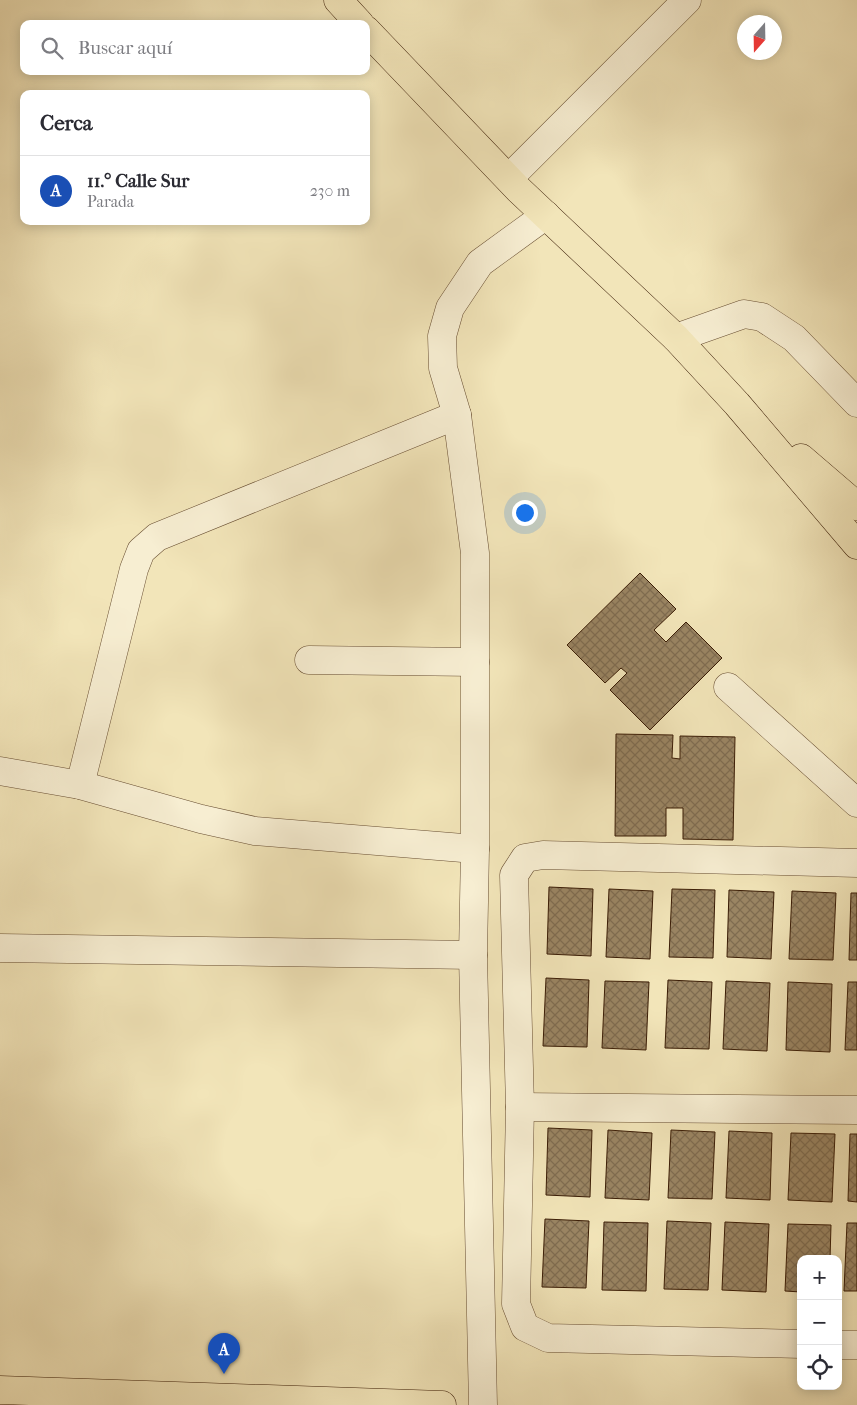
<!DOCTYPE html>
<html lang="es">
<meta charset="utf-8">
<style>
body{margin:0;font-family:"IM FELL French Canon",serif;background:#f7f7f7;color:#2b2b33}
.controls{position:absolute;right:15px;bottom:15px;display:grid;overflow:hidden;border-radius:10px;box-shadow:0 2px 12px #0003}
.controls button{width:45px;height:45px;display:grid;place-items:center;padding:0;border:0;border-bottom:1px solid #e1e1e2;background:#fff;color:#2b2b33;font:25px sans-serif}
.compass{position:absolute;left:737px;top:15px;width:45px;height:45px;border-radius:50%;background:#fff;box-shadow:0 2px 12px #0003;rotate:200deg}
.you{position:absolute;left:524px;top:512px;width:18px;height:18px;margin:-12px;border:4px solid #fff;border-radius:50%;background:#1a73e8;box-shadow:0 0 0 8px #1a73e833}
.badge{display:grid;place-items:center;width:32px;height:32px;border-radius:50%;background:#1a73e8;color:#fff;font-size:16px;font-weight:700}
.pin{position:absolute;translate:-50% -41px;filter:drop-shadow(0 1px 2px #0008)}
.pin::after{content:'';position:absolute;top:26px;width:18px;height:15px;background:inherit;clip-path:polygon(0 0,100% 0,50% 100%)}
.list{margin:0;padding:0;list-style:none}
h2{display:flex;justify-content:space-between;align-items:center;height:65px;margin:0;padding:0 20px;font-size:21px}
h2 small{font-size:16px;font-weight:400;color:#7c7c81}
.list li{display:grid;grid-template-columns:32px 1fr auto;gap:15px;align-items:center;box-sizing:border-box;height:70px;padding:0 20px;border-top:1px solid #e1e1e2}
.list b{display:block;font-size:19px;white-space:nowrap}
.list p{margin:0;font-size:16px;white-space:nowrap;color:#7c7c81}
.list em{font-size:16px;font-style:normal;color:#7c7c81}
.icon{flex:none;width:28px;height:28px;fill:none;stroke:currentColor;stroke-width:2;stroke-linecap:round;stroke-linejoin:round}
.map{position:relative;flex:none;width:857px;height:1405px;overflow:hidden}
.search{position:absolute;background:#fff;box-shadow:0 2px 12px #0003;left:20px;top:20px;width:350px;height:55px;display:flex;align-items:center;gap:12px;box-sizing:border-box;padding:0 18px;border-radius:10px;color:#7c7c81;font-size:19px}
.panel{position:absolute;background:#fff;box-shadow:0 2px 12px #0003;left:20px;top:90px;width:350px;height:135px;border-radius:10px}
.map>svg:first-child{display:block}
.building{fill:url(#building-cross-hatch);stroke:#3a1c05}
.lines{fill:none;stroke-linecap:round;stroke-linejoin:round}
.minor-casing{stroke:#684e32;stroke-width:29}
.major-casing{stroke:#3a1c05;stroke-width:29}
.highway-casing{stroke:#3a1c05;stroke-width:29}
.minor{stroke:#f7eed2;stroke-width:28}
.major{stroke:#f2e5b9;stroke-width:28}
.highway{stroke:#f2e5b9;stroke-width:28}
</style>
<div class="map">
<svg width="857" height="1405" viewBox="0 0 857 1405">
<defs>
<pattern id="building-cross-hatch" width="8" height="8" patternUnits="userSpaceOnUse" patternTransform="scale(1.25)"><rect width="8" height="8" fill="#9a8563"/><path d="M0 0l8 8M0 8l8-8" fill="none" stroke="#7f6c50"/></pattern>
</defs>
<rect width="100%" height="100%" fill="#f2e5b9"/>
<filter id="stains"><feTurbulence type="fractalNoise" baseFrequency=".004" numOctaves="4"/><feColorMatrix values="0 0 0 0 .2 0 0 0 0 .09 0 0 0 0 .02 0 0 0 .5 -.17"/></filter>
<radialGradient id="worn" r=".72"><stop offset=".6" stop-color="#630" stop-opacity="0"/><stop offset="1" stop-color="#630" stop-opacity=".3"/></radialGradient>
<!-- building -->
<g class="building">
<path d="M640,573L676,609L654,630L666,642L686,622L722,658L650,730L610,690L627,673L621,668L605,683L567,645Z"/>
<path d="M616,734L673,735L672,758L680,759V736L735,737L733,840L683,839V808H666V836H615Z"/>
<path d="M549,887L593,889L591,956L547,954Z"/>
<path d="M609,889L653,891L650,959L606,957Z"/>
<path d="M672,889L715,890L713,958L669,957Z"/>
<path d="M729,890L774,892L771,959L727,957Z"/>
<path d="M792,891L836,893L833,960L789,959Z"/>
<path d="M851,893H857V960H849Z"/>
<path d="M546,978L589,980L587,1047L543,1046Z"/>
<path d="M668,980L712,982L709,1049L665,1048Z"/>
<path d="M605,981L649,982L646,1050L602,1048Z"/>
<path d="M726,981L770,983L767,1051L723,1049Z"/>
<path d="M788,982L832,984L830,1052L786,1050Z"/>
<path d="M848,982H857V1050H845Z"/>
<path d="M548,1128L592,1130L590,1197L546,1195Z"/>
<path d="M608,1130L652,1133L649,1200L605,1198Z"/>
<path d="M671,1130L715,1132L712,1199L668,1198Z"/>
<path d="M729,1131L772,1133L770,1200L726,1198Z"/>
<path d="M791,1133L835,1134L832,1202L788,1200Z"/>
<path d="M850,1134H857V1202L848,1201Z"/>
<path d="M545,1219L589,1221L586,1288L542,1287Z"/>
<path d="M667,1221L711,1223L708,1290L664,1289Z"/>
<path d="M604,1222L648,1223L646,1291L602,1290Z"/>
<path d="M725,1222L769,1224L766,1292L722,1290Z"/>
<path d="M847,1223H857V1291H844Z"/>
<path d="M788,1224L831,1225L830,1259H801V1292L785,1291Z"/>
</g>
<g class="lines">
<!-- minor casing -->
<g class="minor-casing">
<g id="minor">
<path d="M509,178L687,0"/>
<path d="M676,338L744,314L762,317L794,338L857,403"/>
<path d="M309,660L475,662"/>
<path d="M728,687L857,803"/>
<path d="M0,771L80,785L201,819L255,831L475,849"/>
<path d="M80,785L134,569L141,551L157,537L457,415"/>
<path d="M0,948L473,955"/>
<path d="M520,1107L857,1110"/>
<path d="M801,1344L548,1338L525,1327L516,1304L520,1107L514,875L525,858L543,855L857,863"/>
<path d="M838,1345H857"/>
<path d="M483,1405L473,955L475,849V553L457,415L443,368L442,336L450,308L480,263L546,215"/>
</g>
</g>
<!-- major casing -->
<g class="major-casing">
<path id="major" d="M0,1390L442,1405"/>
</g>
<!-- highway casing -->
<g class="highway-casing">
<g id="highway">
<path d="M338,0L360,24"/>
<path d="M366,30L519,190L676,338L737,404L857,545"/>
<path d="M801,458L857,506"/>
</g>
</g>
<!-- minor -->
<use href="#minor" class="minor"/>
<!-- major -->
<use href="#major" class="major"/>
<!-- highway -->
<use href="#highway" class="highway"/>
</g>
<rect width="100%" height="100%" filter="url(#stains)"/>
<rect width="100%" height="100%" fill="url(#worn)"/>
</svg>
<div class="controls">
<button>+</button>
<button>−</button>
<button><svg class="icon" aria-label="locate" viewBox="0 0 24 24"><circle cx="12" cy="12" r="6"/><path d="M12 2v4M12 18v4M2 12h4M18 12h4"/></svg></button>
</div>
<svg class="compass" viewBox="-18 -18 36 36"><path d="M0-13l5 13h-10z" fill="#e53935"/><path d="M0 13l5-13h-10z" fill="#7c7c81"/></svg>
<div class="you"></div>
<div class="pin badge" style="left:224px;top:1374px;background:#1a4fb4">A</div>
<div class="search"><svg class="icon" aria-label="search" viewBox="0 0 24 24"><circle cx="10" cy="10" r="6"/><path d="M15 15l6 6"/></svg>Buscar aquí</div>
<section class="panel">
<h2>Cerca<small></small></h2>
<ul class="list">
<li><span class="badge" style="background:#1a4fb4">A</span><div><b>11.° Calle Sur</b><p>Parada</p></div><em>230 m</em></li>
</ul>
</section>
</div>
